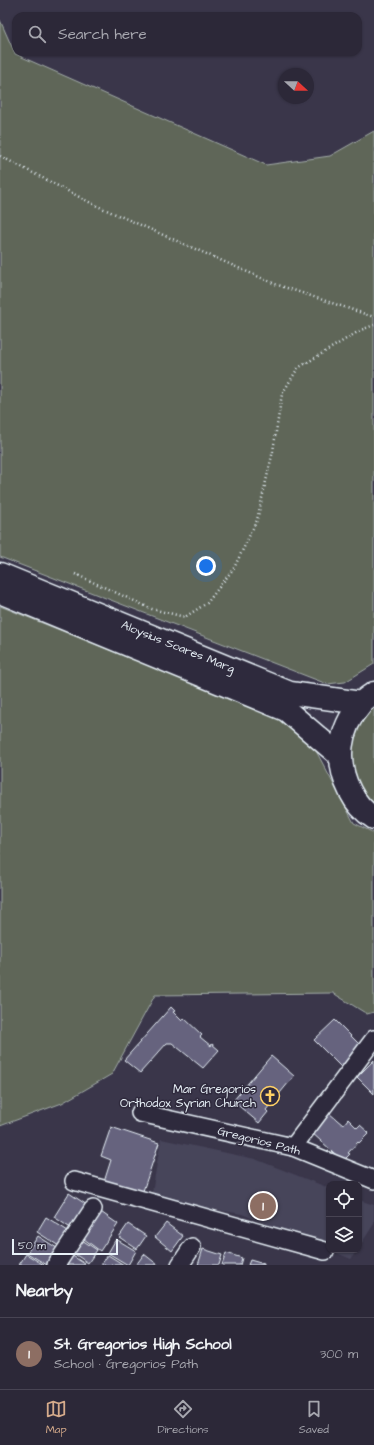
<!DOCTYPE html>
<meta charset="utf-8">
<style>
body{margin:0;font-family:"Architects Daughter",sans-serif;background:#383443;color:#f1f3f6}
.controls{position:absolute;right:12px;bottom:12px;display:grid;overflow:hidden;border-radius:8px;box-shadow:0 1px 3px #0004}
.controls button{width:36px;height:36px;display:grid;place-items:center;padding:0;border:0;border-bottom:1px solid #484453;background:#2c2838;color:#f1f3f6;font:20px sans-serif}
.compass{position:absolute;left:278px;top:68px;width:36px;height:36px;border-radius:50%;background:#2c2838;box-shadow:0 1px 3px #0004;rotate:111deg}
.scale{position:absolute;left:12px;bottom:10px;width:106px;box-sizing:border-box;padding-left:4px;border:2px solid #e8f1f8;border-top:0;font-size:11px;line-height:14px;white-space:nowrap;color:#e8f1f8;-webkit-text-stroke:3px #2f2a3d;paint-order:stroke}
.you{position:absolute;left:206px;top:566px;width:14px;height:14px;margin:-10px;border:3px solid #fff;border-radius:50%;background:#1a73e8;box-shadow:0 0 0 6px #1a73e833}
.badge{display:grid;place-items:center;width:26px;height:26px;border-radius:50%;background:#d6ab8b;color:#fff;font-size:13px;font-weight:700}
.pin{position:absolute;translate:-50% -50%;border:2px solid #fff;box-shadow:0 1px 4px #0006}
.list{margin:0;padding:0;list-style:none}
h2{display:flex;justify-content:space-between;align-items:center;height:52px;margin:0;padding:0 16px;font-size:17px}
h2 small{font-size:13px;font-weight:400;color:#a6a6ae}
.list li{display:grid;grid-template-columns:26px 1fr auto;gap:12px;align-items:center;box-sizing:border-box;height:72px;padding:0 16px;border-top:1px solid #484453}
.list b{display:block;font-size:15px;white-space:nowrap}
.list p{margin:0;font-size:13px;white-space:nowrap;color:#a6a6ae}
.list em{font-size:13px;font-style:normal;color:#a6a6ae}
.icon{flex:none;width:22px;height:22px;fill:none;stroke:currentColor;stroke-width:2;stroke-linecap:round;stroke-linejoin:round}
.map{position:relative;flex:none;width:374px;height:1265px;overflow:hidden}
.search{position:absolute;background:#2c2838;box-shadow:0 1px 3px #0004;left:12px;right:12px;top:12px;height:44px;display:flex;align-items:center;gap:10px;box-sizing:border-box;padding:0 14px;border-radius:12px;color:#a6a6ae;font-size:15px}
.sheet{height:124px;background:#2c2838}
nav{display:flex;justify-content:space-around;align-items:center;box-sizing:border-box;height:56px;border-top:1px solid #484453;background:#2c2838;font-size:11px;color:#a6a6ae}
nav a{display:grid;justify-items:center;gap:2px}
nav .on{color:#d6ab8b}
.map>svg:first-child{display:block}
.built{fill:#47445a}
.green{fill:#5e6659;stroke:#a3aca8}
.building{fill:#66647e;stroke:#e8f1f8}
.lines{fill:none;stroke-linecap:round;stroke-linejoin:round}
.street-casing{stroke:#e8f1f8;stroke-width:20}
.secondary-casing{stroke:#e8f1f8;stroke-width:25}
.path{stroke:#e8f1f8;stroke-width:2.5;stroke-dasharray:1 3;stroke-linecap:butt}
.street{stroke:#2f2a3d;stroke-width:17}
.secondary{stroke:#2f2a3d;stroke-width:22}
.labels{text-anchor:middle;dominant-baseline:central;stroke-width:3;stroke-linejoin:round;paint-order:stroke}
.street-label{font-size:12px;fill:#e8f1f8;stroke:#2f2a3d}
.poi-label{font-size:12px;fill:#e8f1f8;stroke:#2f2a3d;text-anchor:end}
</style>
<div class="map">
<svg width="374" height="1265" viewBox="0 0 374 1265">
<rect width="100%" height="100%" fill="#3a364a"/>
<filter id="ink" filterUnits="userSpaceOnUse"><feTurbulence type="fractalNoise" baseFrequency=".025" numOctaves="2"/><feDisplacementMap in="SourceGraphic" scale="8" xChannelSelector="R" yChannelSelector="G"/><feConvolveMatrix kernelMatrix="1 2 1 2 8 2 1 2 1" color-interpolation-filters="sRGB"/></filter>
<g filter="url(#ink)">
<!-- built -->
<g class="built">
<path d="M161,1139L255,1159L329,1188V1250H357L351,1259L242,1214L151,1199Z"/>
<path d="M359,1200L374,1205V1224L359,1247Z"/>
</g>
<!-- green -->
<g class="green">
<path d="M0,20L15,54L266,165L330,156L374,131V664L345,682L327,684L0,557Z"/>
<path d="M0,606L281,719L314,747L354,823L374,833V1012L367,1014L333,993L155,995L112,1074L62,1103L0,1126Z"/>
<path d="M374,707V803C366,795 358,786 355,775C348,752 354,722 374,707Z"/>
</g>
<!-- building -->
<g class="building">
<path d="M171,1007L175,1011L173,1012L182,1021L184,1018L202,1035L200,1037L211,1046L212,1044L219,1050L203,1068L172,1043H167L140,1073L124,1060Z"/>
<path d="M335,1020L362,1047L341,1067L314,1040Z"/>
<path d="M271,1056L294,1076L266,1110L268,1112L259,1123L233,1101Z"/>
<path d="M374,1060V1094L357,1077Z"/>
<path d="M329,1113L343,1125L348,1119L357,1128L360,1125L369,1133L359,1143L358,1142L348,1153L350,1154L343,1161L311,1132Z"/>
<path d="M111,1127L159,1143L141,1197L103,1185L111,1160L101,1156Z"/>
<path d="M69,1193L87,1205L72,1229L54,1217Z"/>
<path d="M98,1210L118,1224L100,1251L80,1236Z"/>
<path d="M46,1217L68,1231L59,1246L37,1232Z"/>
<path d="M166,1223L183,1236L172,1251L155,1237Z"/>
<path d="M128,1224L146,1236L137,1249L119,1237Z"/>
<path d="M38,1236L60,1250L50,1265H47L27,1253Z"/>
<path d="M79,1238L97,1250L88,1263L70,1251Z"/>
<path d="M116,1239L136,1251L128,1265L108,1253Z"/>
<path d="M203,1249L222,1255L219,1265H198Z"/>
<path d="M68,1253L85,1264V1265H61Z"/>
<path d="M226,1253L242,1258L240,1265H222Z"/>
<path d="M26,1254L44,1265H19Z"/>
<path d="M144,1254L158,1265H136Z"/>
<path d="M108,1255L124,1265H101Z"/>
<path d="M250,1260L264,1264V1265H248Z"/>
</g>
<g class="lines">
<!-- street casing -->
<g class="street-casing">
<g id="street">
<path d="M140,1113L293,1147L374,1180"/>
<path d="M293,1147L374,1039"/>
<path d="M74,1181L325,1251"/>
<path d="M56,1265L93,1209"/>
<path d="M180,1265L192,1247"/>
</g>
</g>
<!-- secondary casing -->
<g class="secondary-casing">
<g id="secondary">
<path d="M0,574L290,693L361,703"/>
<path d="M0,592L286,710L340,756"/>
<path d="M374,693C369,697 363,700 360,705C339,729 335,762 350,791C355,801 364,812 374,818"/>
</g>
</g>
<!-- path -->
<g class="path">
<path d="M0,156L95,205L275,284L374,317"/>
<path d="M75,574L152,609L185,617L207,603L234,568L257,520L273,451L282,394L298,368L361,330L374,325"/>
</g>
<!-- street -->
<use href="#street" class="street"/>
<!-- secondary -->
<use href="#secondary" class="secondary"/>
</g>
</g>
<!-- icons -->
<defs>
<g id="church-ring" transform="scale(1)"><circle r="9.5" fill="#2f2a3d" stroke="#ffd166" stroke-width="1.5"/><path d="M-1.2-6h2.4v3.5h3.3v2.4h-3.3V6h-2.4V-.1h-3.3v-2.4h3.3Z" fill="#ffd166"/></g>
</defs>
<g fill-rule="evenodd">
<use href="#church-ring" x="270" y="1096"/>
</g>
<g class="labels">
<!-- street labels -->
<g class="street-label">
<text transform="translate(178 647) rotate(22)">Aloysius Soares Marg</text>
<text transform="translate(259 1141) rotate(14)">Gregorios Path</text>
</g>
<!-- poi labels -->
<g class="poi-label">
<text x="256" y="1089">Mar Gregorios<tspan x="256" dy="14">Orthodox Syrian Church</tspan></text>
</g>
</g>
</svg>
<div class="controls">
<button><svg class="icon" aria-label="locate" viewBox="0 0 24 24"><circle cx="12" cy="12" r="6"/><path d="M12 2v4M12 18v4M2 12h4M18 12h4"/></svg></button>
<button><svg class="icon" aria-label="layers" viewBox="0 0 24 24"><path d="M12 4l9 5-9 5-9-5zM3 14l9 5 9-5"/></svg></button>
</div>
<svg class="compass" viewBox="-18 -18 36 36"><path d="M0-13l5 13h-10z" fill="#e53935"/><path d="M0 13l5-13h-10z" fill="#a6a6ae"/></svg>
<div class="scale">50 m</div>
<div class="you"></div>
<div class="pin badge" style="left:263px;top:1206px;background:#8d6e63">1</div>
<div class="search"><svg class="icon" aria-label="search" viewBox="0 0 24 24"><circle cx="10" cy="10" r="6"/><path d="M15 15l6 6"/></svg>Search here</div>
</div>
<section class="sheet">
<h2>Nearby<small></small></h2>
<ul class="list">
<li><span class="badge" style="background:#8d6e63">1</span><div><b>St. Gregorios High School</b><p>School · Gregorios Path</p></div><em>300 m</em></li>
</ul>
</section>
<nav>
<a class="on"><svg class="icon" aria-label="map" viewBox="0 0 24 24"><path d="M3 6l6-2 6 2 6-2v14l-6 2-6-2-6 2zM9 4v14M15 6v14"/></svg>Map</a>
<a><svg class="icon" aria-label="directions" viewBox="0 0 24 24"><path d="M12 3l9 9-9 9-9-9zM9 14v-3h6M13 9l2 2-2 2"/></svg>Directions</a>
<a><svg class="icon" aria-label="saved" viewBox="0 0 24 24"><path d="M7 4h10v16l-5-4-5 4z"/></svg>Saved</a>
</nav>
